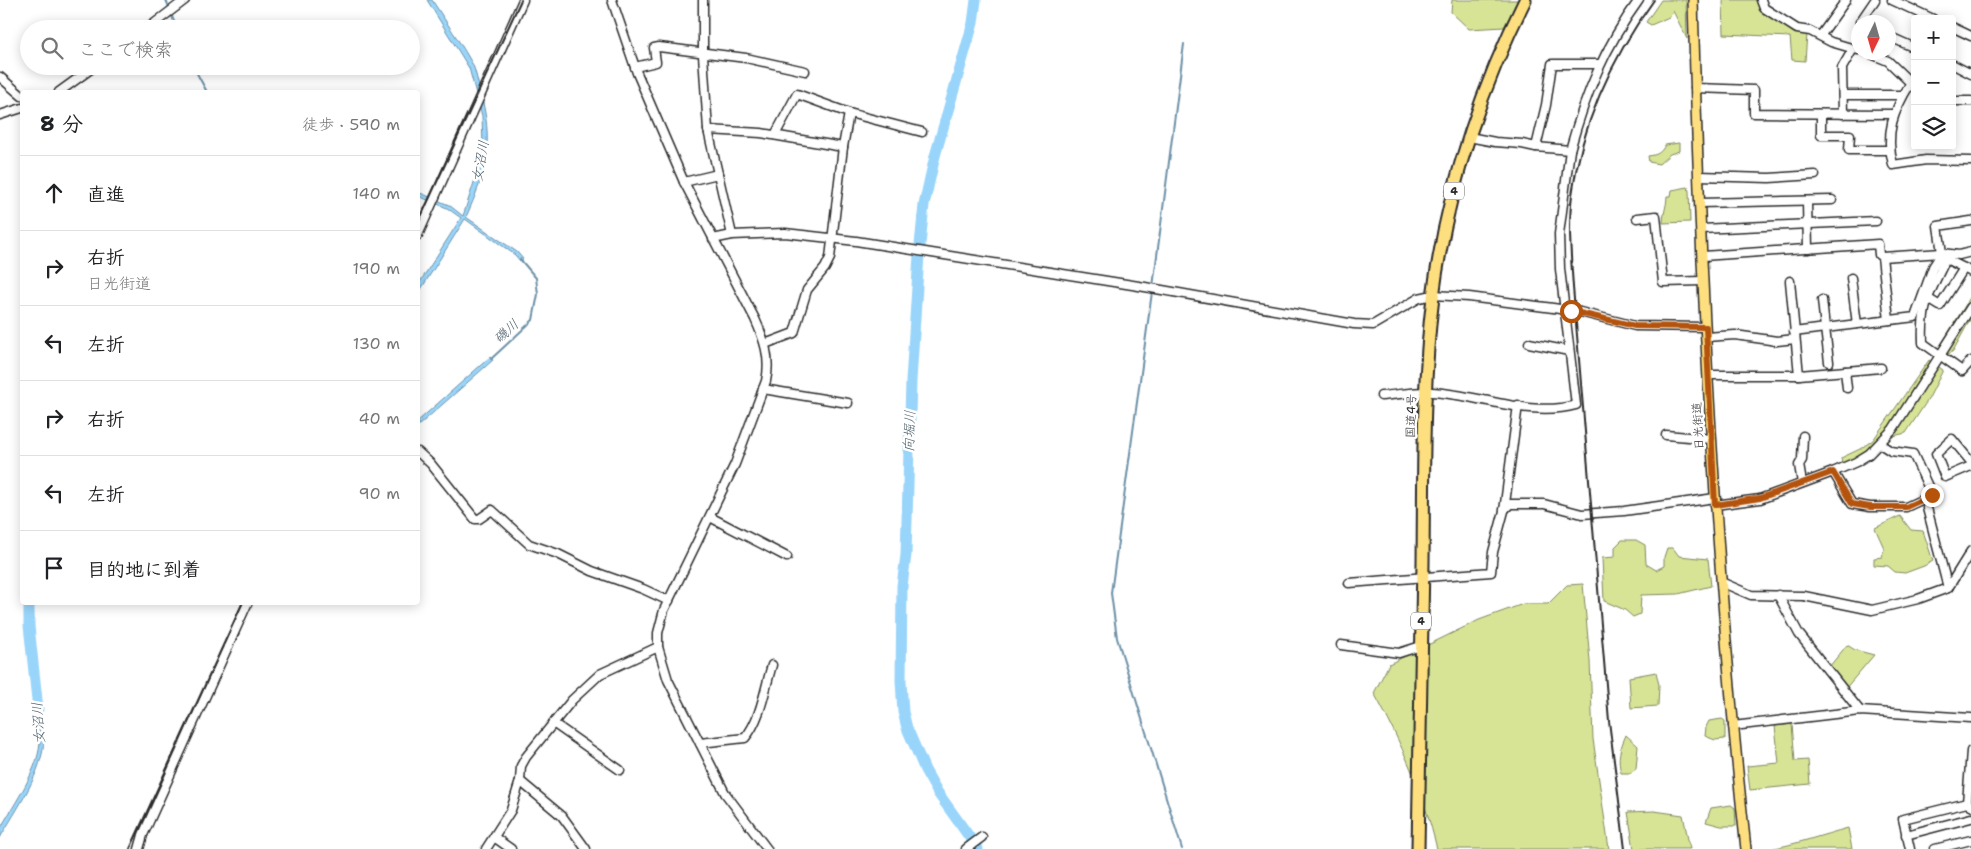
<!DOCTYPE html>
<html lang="ja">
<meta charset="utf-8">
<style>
body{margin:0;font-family:"Shantell Sans","Klee One",sans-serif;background:#f2f2f2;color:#202124}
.controls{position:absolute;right:15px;top:15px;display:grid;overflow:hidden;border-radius:5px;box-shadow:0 2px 12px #0003}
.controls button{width:45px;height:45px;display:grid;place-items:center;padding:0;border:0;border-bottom:1px solid #e0e0e0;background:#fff;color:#202124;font:25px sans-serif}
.compass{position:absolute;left:1851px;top:15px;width:45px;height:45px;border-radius:50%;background:#fff;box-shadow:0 2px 12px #0003;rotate:185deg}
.stop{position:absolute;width:15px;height:15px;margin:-11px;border:4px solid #b45309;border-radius:50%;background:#fff}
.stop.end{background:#b45309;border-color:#fff;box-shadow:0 1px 5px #0008}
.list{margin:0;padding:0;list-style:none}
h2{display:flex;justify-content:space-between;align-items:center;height:65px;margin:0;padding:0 20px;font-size:21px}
h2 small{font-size:16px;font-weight:400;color:#757577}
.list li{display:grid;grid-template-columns:32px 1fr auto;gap:15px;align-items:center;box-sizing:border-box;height:75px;padding:0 20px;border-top:1px solid #e0e0e0}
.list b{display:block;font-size:19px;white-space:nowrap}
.list p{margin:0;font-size:16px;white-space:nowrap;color:#757577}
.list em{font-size:16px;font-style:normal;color:#757577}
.icon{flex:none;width:28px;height:28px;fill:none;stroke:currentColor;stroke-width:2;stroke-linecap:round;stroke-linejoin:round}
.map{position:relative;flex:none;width:1971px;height:849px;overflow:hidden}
.search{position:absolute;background:#fff;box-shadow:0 2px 12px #0003;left:20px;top:20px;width:400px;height:55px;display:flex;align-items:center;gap:12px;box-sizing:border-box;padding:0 18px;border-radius:28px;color:#757577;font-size:19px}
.panel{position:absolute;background:#fff;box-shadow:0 2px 12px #0003;left:20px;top:90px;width:400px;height:515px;border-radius:5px}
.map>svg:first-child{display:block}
.green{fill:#d7e496;stroke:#818860}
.water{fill:#99d5fa;stroke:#6d91a7}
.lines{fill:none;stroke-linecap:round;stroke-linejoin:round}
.stream{stroke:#6d91a7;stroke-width:2}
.river{stroke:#99d5fa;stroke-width:11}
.minor-casing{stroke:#2b2b2b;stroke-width:11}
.major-casing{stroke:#2b2b2b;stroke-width:12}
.highway-casing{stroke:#2b2b2b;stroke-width:15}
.minor{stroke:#fff;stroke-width:8}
.major{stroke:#fedf80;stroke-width:9}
.highway{stroke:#fedf80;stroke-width:11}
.rail{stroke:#2b2b2b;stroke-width:2}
.route{stroke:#b45309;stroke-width:6}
.labels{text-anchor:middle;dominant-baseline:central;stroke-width:5;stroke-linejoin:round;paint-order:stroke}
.shield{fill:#fff;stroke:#6b6b6b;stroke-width:1}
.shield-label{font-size:11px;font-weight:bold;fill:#2b2b2b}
.street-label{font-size:12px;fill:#2b2b2b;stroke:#fff}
.water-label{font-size:14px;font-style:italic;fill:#4c5e69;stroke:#fff}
</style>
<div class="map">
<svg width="1971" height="849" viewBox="0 0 1971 849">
<rect width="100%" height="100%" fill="#fff"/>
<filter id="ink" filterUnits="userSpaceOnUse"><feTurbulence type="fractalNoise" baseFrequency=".02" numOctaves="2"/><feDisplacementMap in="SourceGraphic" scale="10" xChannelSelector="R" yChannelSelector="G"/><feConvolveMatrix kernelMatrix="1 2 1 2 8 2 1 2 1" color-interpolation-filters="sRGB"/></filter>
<g filter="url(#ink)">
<!-- green -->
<g class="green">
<path d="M1452,0H1519L1504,27L1469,29L1451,12Z"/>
<path d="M1661,0H1686L1687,39L1673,11L1669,17L1651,25L1646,22Z"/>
<path d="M1723,0H1758L1794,32L1807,34L1805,61L1792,60L1790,37L1724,34Z"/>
<path d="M1679,143V151L1670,154L1659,164L1649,162L1648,156C1657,155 1661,153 1665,145Z"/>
<path d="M1688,187L1689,191L1690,222L1663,223C1663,213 1667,206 1667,196H1671L1672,190Z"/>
<path d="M1971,296V318L1953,351L1949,354L1940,346Z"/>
<path d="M1929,360L1943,370L1929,398L1906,433L1893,436L1876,454L1842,464L1841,458L1860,449L1873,440Z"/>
<path d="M1900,516L1911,530L1923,531L1933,561L1924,566L1905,573L1895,572L1888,566L1874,565V558L1882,557L1884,548L1875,528Z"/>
<path d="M1622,540H1636L1645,545L1646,564L1656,570L1664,566V557L1667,548H1673L1679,556L1708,559L1711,586L1678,594L1641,595L1640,614L1633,617L1625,610L1604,601L1602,558L1615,557V547Z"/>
<path d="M1583,584L1590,661L1593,739L1609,849H1437C1424,794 1401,742 1374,693L1389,664L1479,620L1523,604H1548L1567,585Z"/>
<path d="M1847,645L1855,650L1874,655L1845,689L1829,667Z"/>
<path d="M1656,672L1659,685L1658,706L1631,708L1629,677Z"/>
<path d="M1722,719L1725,721V739L1715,740L1705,736L1706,727L1709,721Z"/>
<path d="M1792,724L1795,761L1808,760L1810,784L1750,790L1747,766L1779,763L1775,726Z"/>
<path d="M1626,735L1638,746L1636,769L1630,773H1621C1617,757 1620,749 1626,735Z"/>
<path d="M1731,805L1735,808L1736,826H1721L1706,822L1711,808Z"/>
<path d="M1654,811L1683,815L1690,849H1634L1628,812Z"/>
<path d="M1848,828L1852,849H1770C1797,844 1822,835 1848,828Z"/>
</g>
<!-- water -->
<g class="water">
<path d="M427,0H432C446,22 461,43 473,65C476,73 478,83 480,91C494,141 487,171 466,217L517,252L523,259L520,261L515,255L465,219L418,294V285L461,218L447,208L418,196V192L449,205L463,216L481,161L483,146L482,116L469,68Z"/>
<path d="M490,357L493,360L418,426V421Z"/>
<path d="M35,695H39C40,709 43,724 44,738C44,771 16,810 0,838V829C14,804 41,767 40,738C39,724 36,709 35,695Z"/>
</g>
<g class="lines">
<!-- stream -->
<g class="stream">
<path d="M166,0L170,10"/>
<path d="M171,14L177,29"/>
<path d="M193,66L207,92"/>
<path d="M1153,287L1184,44"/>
<path d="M1152,292L1111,593L1117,638L1182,849"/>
<path d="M491,359L533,320L538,294L536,278L520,259"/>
</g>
<!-- river -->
<g class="river">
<path d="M976,0L973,23L935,156L924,205L919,255L911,381L906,555L902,586L901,681L903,712L907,728L925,770L938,793L978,849"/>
<path d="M29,602V626L38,709"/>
</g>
<!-- minor casing -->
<g class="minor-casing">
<g id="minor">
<path d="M612,0L637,73L684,182L755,319C764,339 771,358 766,381L735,464L664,610L658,633V647L668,680L725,793L767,849"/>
<path d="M703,0V55L708,130L732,235"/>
<path d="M1761,0L1764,8L1797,29L1810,31L1831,42L1858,50"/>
<path d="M1892,0L1933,19"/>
<path d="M1860,22L1875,0"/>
<path d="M1952,27L1971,36"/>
<path d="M147,29L185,0"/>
<path d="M1821,35L1846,0"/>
<path d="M1888,36L1915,48"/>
<path d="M1866,52L1888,61L1915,87"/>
<path d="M1952,64L1971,74"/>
<path d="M635,67L656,62L654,48L659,47L746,58L805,71"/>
<path d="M0,77L22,96"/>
<path d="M1910,84C1893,112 1885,132 1893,165L1926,160L1971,161"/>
<path d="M1695,88L1754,90V113L1893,114"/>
<path d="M59,92L95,66"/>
<path d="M1843,95H1903"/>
<path d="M1952,101H1971"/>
<path d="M1821,114V135H1850L1849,150H1889"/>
<path d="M1843,114L1842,68L1853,49"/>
<path d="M0,115L22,108"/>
<path d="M708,130L761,133L843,147L849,113L922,132"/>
<path d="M775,135L797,94L849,113"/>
<path d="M1469,137L1495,142L1522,144L1536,147L1570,150C1586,93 1604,48 1639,0"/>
<path d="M1536,147L1546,105L1552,64H1600"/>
<path d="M1699,176L1769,178L1815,175"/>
<path d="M684,182L718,174"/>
<path d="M1807,202L1808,249"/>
<path d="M1700,203L1832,200"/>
<path d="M1637,218L1656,216L1663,282L1703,281"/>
<path d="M1701,229L1876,221"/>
<path d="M418,235L523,0"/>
<path d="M713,239L732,235L785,233L856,241L1145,287L1354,324L1373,325L1419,298L1433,295L1469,297L1553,308L1580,312L1635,326L1705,327"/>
<path d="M1703,256L1878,244L1879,255L1882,257L1942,253L1959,255L1971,252"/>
<path d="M1882,257L1889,320"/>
<path d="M1964,268L1946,259C1930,292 1921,305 1923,343L1962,371L1971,361"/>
<path d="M1851,278L1857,324"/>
<path d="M1790,281L1799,375L1881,368"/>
<path d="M1927,298L1940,306L1964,268L1971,272"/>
<path d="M1794,332L1825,328L1822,300"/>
<path d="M1706,337L1735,335L1777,341L1795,339"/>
<path d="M1529,343L1569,351"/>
<path d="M765,344L794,333L807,290L825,268L830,258L843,147"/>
<path d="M1829,362L1825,328L1915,317L1933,267L1942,253L1938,226L1971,221"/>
<path d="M1845,371L1847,388"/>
<path d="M1708,375H1799"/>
<path d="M763,389L848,403"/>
<path d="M1381,396C1397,395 1415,391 1431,392C1478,394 1529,418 1576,405L1560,269L1559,234L1570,150"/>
<path d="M1666,435L1711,439"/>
<path d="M418,452L431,464L475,519H479L492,510L529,544L558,554L592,571L643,589L669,601"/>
<path d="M1971,462L1952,439L1936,454L1945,477L1971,466"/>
<path d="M1833,472L1852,504L1870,507H1906L1932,495L1913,454L1891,451L1880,444"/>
<path d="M1802,483L1799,465L1802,460L1803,436"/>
<path d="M1715,505L1760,499L1833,472L1856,462L1869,454L1893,429L1971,307"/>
<path d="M1927,508L1948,588"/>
<path d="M1504,510L1510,504H1544L1582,514L1624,511L1715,498"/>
<path d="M710,517L787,557"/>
<path d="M1721,582L1751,595L1804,596L1872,610L1918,599L1948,588L1971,551"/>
<path d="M1349,583L1491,572L1493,552L1504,511L1518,405"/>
<path d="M1778,595L1799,634L1860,711"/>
<path d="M1341,645L1399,653L1421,646"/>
<path d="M553,723L620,770"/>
<path d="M1733,726L1860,711L1971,718"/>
<path d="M700,743L745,738C761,719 765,688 772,665"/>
<path d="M520,781L562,816L586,849"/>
<path d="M1967,803L1971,751"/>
<path d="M1906,835L1971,818"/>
<path d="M494,837L511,849"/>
<path d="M139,849L143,835L248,602"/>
<path d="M486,849L511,810L520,781L521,766L526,757L572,700L600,674L658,647"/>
<path d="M966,849L982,837"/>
<path d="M1910,849L1903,819L1967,803L1971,806"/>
<path d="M1935,849L1971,840"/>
</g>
</g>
<!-- major casing -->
<g class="major-casing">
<path id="major" d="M1693,0C1700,284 1715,567 1746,849"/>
</g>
<!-- highway casing -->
<g class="highway-casing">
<path id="highway" d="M1418,849C1420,753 1421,658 1423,562C1424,474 1422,385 1433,297C1446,194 1479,93 1525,0"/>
</g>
<!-- minor -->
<use href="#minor" class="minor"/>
<!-- major -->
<use href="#major" class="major"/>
<!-- highway -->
<use href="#highway" class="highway"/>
<!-- rail -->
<g class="rail">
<path d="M418,223L521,0"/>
<path d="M130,849L243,602"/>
<path d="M1625,849L1609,721L1573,287C1571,256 1568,225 1572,195C1582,122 1611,59 1654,0"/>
</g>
</g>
</g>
<g class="lines" filter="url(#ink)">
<!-- route -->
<path class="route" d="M1571,311L1635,326L1706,327L1715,505L1760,498L1833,472L1852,504L1870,507H1906L1932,495"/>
</g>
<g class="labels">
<!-- shield labels -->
<g class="shield">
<rect x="1444" y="182.5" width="20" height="17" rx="4"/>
<rect x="1411" y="612.5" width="20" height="17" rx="4"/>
</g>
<g class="shield-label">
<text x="1454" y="191">4</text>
<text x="1421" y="621">4</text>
</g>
<!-- street labels -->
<g class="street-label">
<text transform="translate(1411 416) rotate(-88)">国道4号</text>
<text transform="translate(1698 426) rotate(-93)">日光街道</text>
</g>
<!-- water labels -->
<g class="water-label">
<text transform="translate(480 161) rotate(-80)">女沼川</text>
<text transform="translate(506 331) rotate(-42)">磯川</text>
<text transform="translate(909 431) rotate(-88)">向堀川</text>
<text transform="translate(38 723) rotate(-94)">女沼川</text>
</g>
</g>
</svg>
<div class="controls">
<button>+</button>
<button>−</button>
<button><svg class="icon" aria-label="layers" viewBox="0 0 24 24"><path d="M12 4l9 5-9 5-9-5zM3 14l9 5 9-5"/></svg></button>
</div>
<svg class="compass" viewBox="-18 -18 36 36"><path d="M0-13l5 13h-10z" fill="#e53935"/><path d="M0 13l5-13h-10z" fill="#757577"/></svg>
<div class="stop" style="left:1571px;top:311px"></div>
<div class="stop end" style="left:1932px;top:495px"></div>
<div class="search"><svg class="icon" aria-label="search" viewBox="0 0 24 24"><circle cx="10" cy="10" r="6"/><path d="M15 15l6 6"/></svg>ここで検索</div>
<section class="panel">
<h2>8 分<small>徒歩 · 590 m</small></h2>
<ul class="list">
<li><svg class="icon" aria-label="ahead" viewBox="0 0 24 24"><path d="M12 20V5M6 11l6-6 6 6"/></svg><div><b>直進</b></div><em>140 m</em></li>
<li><svg class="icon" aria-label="right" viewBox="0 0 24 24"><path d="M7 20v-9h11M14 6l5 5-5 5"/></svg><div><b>右折</b><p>日光街道</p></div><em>190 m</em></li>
<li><svg class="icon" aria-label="left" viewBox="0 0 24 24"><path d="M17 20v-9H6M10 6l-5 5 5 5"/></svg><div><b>左折</b></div><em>130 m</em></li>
<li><svg class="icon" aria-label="right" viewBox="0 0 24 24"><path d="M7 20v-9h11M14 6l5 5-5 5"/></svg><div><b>右折</b></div><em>40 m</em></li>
<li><svg class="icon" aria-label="left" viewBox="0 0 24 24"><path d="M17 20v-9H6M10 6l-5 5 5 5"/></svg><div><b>左折</b></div><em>90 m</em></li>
<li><svg class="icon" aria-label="arrive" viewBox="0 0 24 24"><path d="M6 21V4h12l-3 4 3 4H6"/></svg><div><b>目的地に到着</b></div></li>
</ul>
</section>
</div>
